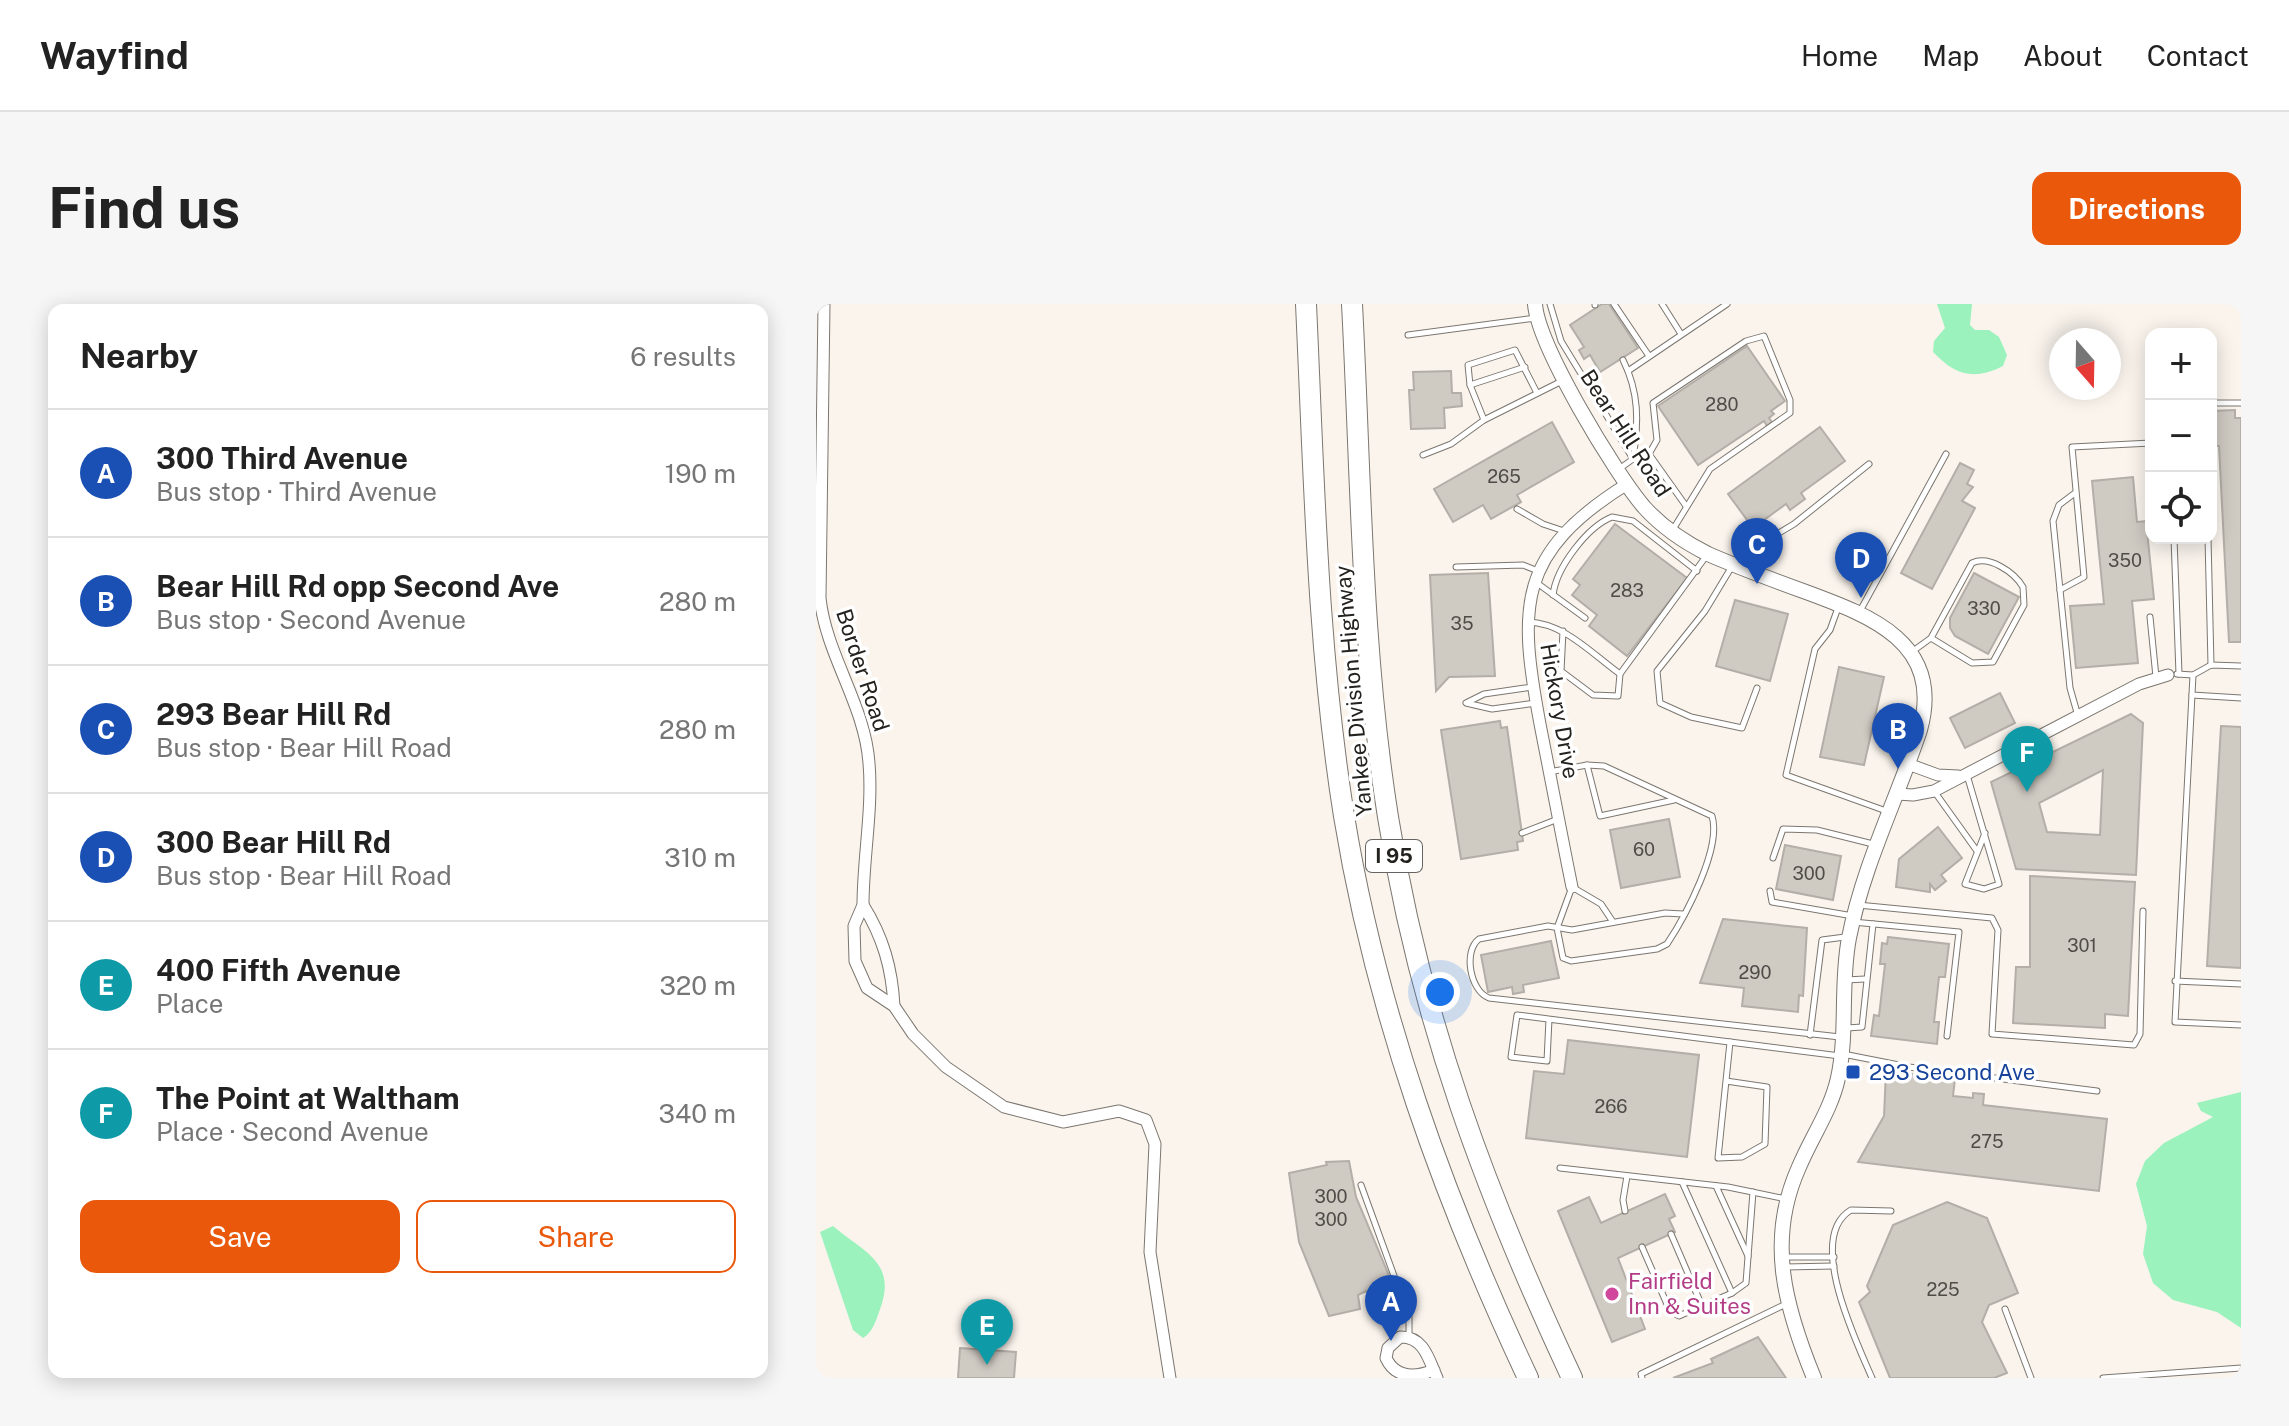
<!DOCTYPE html>
<meta charset="utf-8">
<style>
body{margin:0;font-family:"Public Sans",sans-serif;background:#f6f6f6;color:#222}
.controls{position:absolute;right:24px;top:24px;display:grid;overflow:hidden;border-radius:16px;box-shadow:0 4px 20px #0003}
.controls button{width:72px;height:72px;display:grid;place-items:center;padding:0;border:0;border-bottom:2px solid #e0e0e0;background:#fff;color:#222;font:40px sans-serif}
.compass{position:absolute;left:1233px;top:24px;width:72px;height:72px;border-radius:50%;background:#fff;box-shadow:0 4px 20px #0003;rotate:160deg}
.you{position:absolute;left:624px;top:688px;width:28px;height:28px;margin:-20px;border:6px solid #fff;border-radius:50%;background:#1a73e8;box-shadow:0 0 0 12px #1a73e833}
.badge{display:grid;place-items:center;width:52px;height:52px;border-radius:50%;background:#ea580c;color:#fff;font-size:26px;font-weight:700}
.pin{position:absolute;translate:-50% -66px;filter:drop-shadow(0 2px 4px #0008)}
.pin::after{content:'';position:absolute;top:42px;width:28px;height:24px;background:inherit;clip-path:polygon(0 0,100% 0,50% 100%)}
.list{margin:0;padding:0;list-style:none}
h2{display:flex;justify-content:space-between;align-items:center;height:104px;margin:0;padding:0 32px;font-size:34px}
h2 small{font-size:26px;font-weight:400;color:#767676}
.list li{display:grid;grid-template-columns:52px 1fr auto;gap:24px;align-items:center;box-sizing:border-box;height:128px;padding:0 32px;border-top:2px solid #e0e0e0}
.list b{display:block;font-size:30px;white-space:nowrap}
.list p{margin:0;font-size:26px;white-space:nowrap;color:#767676}
.list em{font-size:26px;font-style:normal;color:#767676}
.actions{display:flex;gap:16px;padding:24px 32px}
.actions a{flex:1;padding:18px 0;border:2px solid #ea580c;border-radius:16px;text-align:center;font-size:28px;color:#ea580c}
.actions .main{background:#ea580c;color:#fff}
.icon{flex:none;width:44px;height:44px;fill:none;stroke:currentColor;stroke-width:2;stroke-linecap:round;stroke-linejoin:round}
.map{position:relative;flex:none;width:1425px;height:1074px;overflow:hidden;border-radius:16px}
header{display:flex;align-items:center;gap:48px;box-sizing:border-box;height:112px;padding:0 40px;background:#fff;border-bottom:2px solid #e0e0e0}
header strong{font-size:38px}
nav{display:flex;gap:44px;margin-inline-start:auto;font-size:28px}
.intro{display:flex;align-items:center;justify-content:space-between;box-sizing:border-box;height:192px;padding:0 48px}
h1{margin:0;font-size:56px}
.button{padding:20px 36px;border-radius:16px;background:#ea580c;color:#fff;font-size:28px;font-weight:700}
main{display:flex;gap:48px;padding:0 48px}
aside{flex:1;background:#fff;border-radius:16px;box-shadow:0 4px 20px #0003}
.map>svg:first-child{display:block}
.green{fill:#9bf2bd}
.building{fill:#cfcac2;stroke:#b3aea7;stroke-width:2;fill-rule:evenodd}
.lines{fill:none;stroke-linecap:round;stroke-linejoin:round}
.lane-casing{stroke:#7b766f;stroke-width:7}
.street-casing{stroke:#7b766f;stroke-width:13}
.secondary-casing{stroke:#7b766f;stroke-width:16}
.highway-casing{stroke:#7b766f;stroke-width:22}
.lane{stroke:#fff;stroke-width:5}
.street{stroke:#fff;stroke-width:11}
.secondary{stroke:#fff;stroke-width:14}
.highway{stroke:#fff;stroke-width:20}
.transit-dot{fill:#1a4fb4;stroke:#fff;stroke-width:3}
.hotel-dot{fill:#d1479c;stroke:#fff;stroke-width:3}
.labels{text-anchor:middle;dominant-baseline:central;stroke-width:7;stroke-linejoin:round;paint-order:stroke}
.number-label{font-size:18px;fill:#4f4c48}
.shield{fill:#fff;stroke:#666462;stroke-width:2}
.shield-label{font-size:20px;font-weight:bold;fill:#24221f}
.street-label{font-size:22px;fill:#24221f;stroke:#fff}
.transit-label{font-size:22px;fill:#164399;stroke:#fff;text-anchor:start}
.hotel-label{font-size:22px;fill:#b23c85;stroke:#fff;text-anchor:start}
</style>
<header>
<strong>Wayfind</strong>
<nav><a>Home</a><a>Map</a><a>About</a><a>Contact</a></nav>
</header>
<div class="intro"><h1>Find us</h1><a class="button">Directions</a></div>
<main>
<aside>
<h2>Nearby<small>6 results</small></h2>
<ul class="list">
<li><span class="badge" style="background:#1a4fb4">A</span><div><b>300 Third Avenue</b><p>Bus stop · Third Avenue</p></div><em>190 m</em></li>
<li><span class="badge" style="background:#1a4fb4">B</span><div><b>Bear Hill Rd opp Second Ave</b><p>Bus stop · Second Avenue</p></div><em>280 m</em></li>
<li><span class="badge" style="background:#1a4fb4">C</span><div><b>293 Bear Hill Rd</b><p>Bus stop · Bear Hill Road</p></div><em>280 m</em></li>
<li><span class="badge" style="background:#1a4fb4">D</span><div><b>300 Bear Hill Rd</b><p>Bus stop · Bear Hill Road</p></div><em>310 m</em></li>
<li><span class="badge" style="background:#0f9aa8">E</span><div><b>400 Fifth Avenue</b><p>Place</p></div><em>320 m</em></li>
<li><span class="badge" style="background:#0f9aa8">F</span><div><b>The Point at Waltham</b><p>Place · Second Avenue</p></div><em>340 m</em></li>
</ul>
<div class="actions"><a class="main">Save</a><a>Share</a></div>
</aside>
<div class="map">
<svg width="1425" height="1074" viewBox="0 0 1425 1074">
<rect width="100%" height="100%" fill="#faf4ed"/>
<!-- green -->
<g class="green">
<path d="M1121,0H1156L1154,21L1159,26H1173L1183,33L1191,51L1187,62C1157,77 1139,71 1117,48L1118,37L1129,24Z"/>
<path d="M1425,788V1024L1401,1008L1357,996L1337,979L1327,950L1331,922L1320,880L1329,857L1348,839L1397,813L1385,807L1381,799Z"/>
<path d="M17,922C47,948 83,958 63,1008C60,1017 56,1029 47,1034L37,1026L4,928Z"/>
</g>
<!-- building -->
<g class="building">
<path d="M786,0H793L822,44L784,68L774,51L768,55L763,46L768,43L754,21Z"/>
<path d="M931,42L969,97L955,107L958,110L953,114L956,118L951,122L948,117L882,161L842,102Z"/>
<path d="M635,67L636,89H645L646,102L628,104L629,124L595,125L593,86H598L597,68Z"/>
<path d="M1419,106V114H1425V338H1413L1403,142H1395V107Z"/>
<path d="M736,118L758,158L701,191L705,198L675,215L667,201L637,218L618,185Z"/>
<path d="M1004,123L1029,157L985,189L989,195L974,206L970,200L937,224L912,190Z"/>
<path d="M1144,159L1158,166L1151,180L1157,183L1146,197L1159,204L1116,285L1085,269Z"/>
<path d="M1317,173L1321,218L1330,217L1338,295L1316,297L1322,359L1260,364L1254,302L1288,300L1276,177Z"/>
<path d="M799,220L871,274L811,352L773,322L781,311L756,291L764,281L757,275Z"/>
<path d="M672,269L679,372L633,373L620,387L614,271Z"/>
<path d="M1158,269L1203,293L1172,350L1139,332L1134,324V314Z"/>
<path d="M919,296L972,310L954,377L900,362Z"/>
<path d="M1023,363L1068,373L1048,461L1004,453Z"/>
<path d="M1184,389L1199,419L1149,444L1134,414Z"/>
<path d="M1315,410L1327,419L1320,571L1200,565L1175,478ZM1287,466L1284,531L1231,528L1223,499Z"/>
<path d="M684,417L685,424L691,423L707,537L701,538L702,546L645,555L625,426Z"/>
<path d="M1405,422L1425,423V664L1391,662Z"/>
<path d="M853,515L864,573L805,584L794,526Z"/>
<path d="M1122,523L1146,554L1125,571L1130,577L1119,586L1114,580V588L1080,583L1083,555Z"/>
<path d="M969,541L1025,552L1017,596L960,585Z"/>
<path d="M1214,572L1319,578L1312,712L1289,710V724L1197,719L1200,663H1214Z"/>
<path d="M907,615L991,624L987,692L983,691L982,708L926,702L928,684L884,679Z"/>
<path d="M1072,633L1133,640L1129,673H1123L1118,718H1123L1121,740L1055,732L1058,711L1063,712L1069,660H1064L1066,639L1071,640Z"/>
<path d="M735,637L743,674L707,681L708,688L697,690L696,683L672,688L665,651Z"/>
<path d="M752,736L883,751L871,853L710,834L718,767L748,770Z"/>
<path d="M1070,767L1139,775L1137,792L1157,794V789L1168,790L1167,801L1291,815L1283,887L1042,858L1068,812Z"/>
<path d="M533,857L540,893L577,981L552,992L550,987L542,991L544,1005L513,1012L483,938L473,869L511,861L510,858Z"/>
<path d="M849,890L859,912L853,915L859,928L802,954L829,1025L796,1038L742,907L773,893L785,919Z"/>
<path d="M1131,898L1171,914L1202,989L1173,1001L1166,1018L1191,1069L1178,1074H1074L1043,998L1054,988L1051,982L1077,921Z"/>
<path d="M942,1033L970,1074H857L897,1059L895,1055Z"/>
<path d="M144,1044L200,1048L198,1074H142Z"/>
</g>
<g class="lines">
<!-- lane casing -->
<g class="lane-casing">
<g id="lane">
<path d="M734,0L745,37L817,155"/>
<path d="M798,0L833,52"/>
<path d="M846,0L865,30"/>
<path d="M779,1V0"/>
<path d="M592,31L720,14"/>
<path d="M807,56C823,88 823,118 817,154"/>
<path d="M812,67L911,0"/>
<path d="M654,81L709,63"/>
<path d="M1395,99H1425"/>
<path d="M668,116L654,81L652,61L699,46L721,89"/>
<path d="M833,150L841,136L837,99L930,37L948,32L974,96V109L894,165L856,227"/>
<path d="M607,151L635,140L668,116L748,76"/>
<path d="M803,165L817,155L833,150L870,202"/>
<path d="M1259,189L1243,201L1237,217L1254,384L1262,412"/>
<path d="M701,205L727,220L748,227"/>
<path d="M1358,234L1363,370"/>
<path d="M1392,234L1395,361"/>
<path d="M640,263L707,261L722,267"/>
<path d="M721,279L769,314"/>
<path d="M1244,286L1268,273L1256,143L1335,139"/>
<path d="M737,291C740,264 771,223 796,213L817,217L881,267"/>
<path d="M1023,301L1014,326L999,345L970,471L1073,508"/>
<path d="M1044,307L1130,150"/>
<path d="M1334,313L1340,373"/>
<path d="M712,318C748,319 775,349 804,370L802,392L777,391L745,367L747,327"/>
<path d="M1097,347L1115,334L1156,259C1173,251 1198,268 1207,283L1208,301L1177,358L1156,359L1115,334"/>
<path d="M804,370L891,251"/>
<path d="M1361,370L1377,371L1395,361L1425,362"/>
<path d="M1377,371L1359,718L1425,721"/>
<path d="M716,383L668,390L650,399L676,405L720,399"/>
<path d="M941,384L926,424L875,413L844,399L841,367L889,307L921,254L978,220L1053,160"/>
<path d="M1376,391L1425,394"/>
<path d="M771,461L784,512L858,496"/>
<path d="M733,468L771,461L788,462L896,512C906,544 869,613 851,640L841,645L755,657L747,654L741,624L756,583L785,600L797,618"/>
<path d="M1151,471L1183,580L1168,585L1149,580L1169,529"/>
<path d="M1118,487L1161,547"/>
<path d="M706,529L742,515"/>
<path d="M957,554L967,525L1001,526L1057,540"/>
<path d="M954,587L956,598L1037,612"/>
<path d="M1042,601L1176,614L1182,626L1176,730L1318,741L1324,730L1327,607"/>
<path d="M867,610L849,609L756,626L732,622L663,635C647,647 654,687 673,694L1024,733"/>
<path d="M1037,618L1143,628L1131,732"/>
<path d="M1030,676L1049,675"/>
<path d="M1359,677L1425,680"/>
<path d="M733,715L731,757L695,753L701,711L1024,752"/>
<path d="M1031,724L1046,723L1057,620"/>
<path d="M994,731L1006,636L1029,633"/>
<path d="M1027,750L1093,763L1281,787"/>
<path d="M910,777L951,783L949,840L926,853L902,854L914,738"/>
<path d="M744,864L912,883L970,895"/>
<path d="M866,878L916,989L930,979L937,888"/>
<path d="M545,881L593,1013V1033"/>
<path d="M900,882L932,952"/>
<path d="M809,907L807,896L811,872"/>
<path d="M855,930L886,1002"/>
<path d="M826,943L854,1007L863,1012L916,989"/>
<path d="M967,953H1018"/>
<path d="M969,963L1018,962"/>
<path d="M1189,1005L1215,1074"/>
<path d="M826,1074L825,1070L970,1000"/>
<path d="M1056,1074C1041,1039 989,933 1035,906L1075,907"/>
<path d="M1287,1074L1425,1064"/>
</g>
</g>
<!-- street casing -->
<g class="street-casing">
<g id="street">
<path d="M8,0L4,294C10,351 49,401 53,459C57,505 47,554 47,601L38,622L39,657L51,684L78,702L97,730L130,763L188,803L247,818L303,807L330,816L339,840L334,948L354,1074"/>
<path d="M1092,460L1122,471L1142,472"/>
<path d="M1081,490L1097,491L1118,487L1323,380L1352,371"/>
<path d="M756,583C745,529 735,475 724,420C702,302 701,249 811,180"/>
<path d="M47,601C67,633 76,664 78,702"/>
<path d="M618,1066C598,1074 579,1074 570,1054L572,1044L584,1033C608,1032 613,1056 621,1074"/>
</g>
</g>
<!-- secondary casing -->
<g class="secondary-casing">
<path id="secondary" d="M719,0C722,42 799,169 828,203C846,223 868,238 892,250C924,264 957,276 990,288C1055,312 1128,339 1104,426C1081,495 1047,562 1033,634C1024,680 1032,728 1022,774C1015,806 996,832 983,863C950,936 969,1003 998,1074"/>
</g>
<!-- highway casing -->
<g class="highway-casing">
<g id="highway">
<path d="M490,0C498,171 501,343 528,512C560,708 628,895 712,1074"/>
<path d="M536,0C545,170 545,344 572,513C604,715 670,890 756,1074"/>
</g>
</g>
<!-- lane -->
<use href="#lane" class="lane"/>
<!-- street -->
<use href="#street" class="street"/>
<!-- secondary -->
<use href="#secondary" class="secondary"/>
<!-- highway -->
<use href="#highway" class="highway"/>
</g>
<!-- markers -->
<rect class="transit-dot" x="1029" y="760" width="16" height="16" rx="4"/>
<circle class="hotel-dot" cx="796" cy="990" r="8"/>
<g class="labels">
<!-- number labels -->
<g class="number-label">
<text x="906" y="100">280</text>
<text x="688" y="172">265</text>
<text x="1309" y="256">350</text>
<text x="811" y="286">283</text>
<text x="1168" y="304">330</text>
<text x="646" y="319">35</text>
<text x="828" y="545">60</text>
<text x="993" y="569">300</text>
<text x="1266" y="641">301</text>
<text x="939" y="668">290</text>
<text x="795" y="802">266</text>
<text x="1171" y="837">275</text>
<text x="515" y="892">300</text>
<text x="515" y="915">300</text>
<text x="1127" y="985">225</text>
</g>
<!-- shield labels -->
<rect class="shield" x="550" y="536" width="56" height="32" rx="6"/>
<g class="shield-label">
<text x="578" y="552">I 95</text>
</g>
<!-- street labels -->
<g class="street-label">
<text transform="translate(810 129) rotate(57)">Bear Hill Road</text>
<text transform="translate(47 366) rotate(72)">Border Road</text>
<text transform="translate(537 387) rotate(-95)">Yankee Division Highway</text>
<text transform="translate(744 407) rotate(80)">Hickory Drive</text>
</g>
<!-- transit labels -->
<g class="transit-label">
<text x="1053" y="768">293 Second Ave</text>
</g>
<!-- hotel labels -->
<g class="hotel-label">
<text x="812" y="977">Fairfield<tspan x="812" dy="25">Inn &amp; Suites</tspan></text>
</g>
</g>
</svg>
<div class="controls">
<button>+</button>
<button>−</button>
<button><svg class="icon" aria-label="locate" viewBox="0 0 24 24"><circle cx="12" cy="12" r="6"/><path d="M12 2v4M12 18v4M2 12h4M18 12h4"/></svg></button>
</div>
<svg class="compass" viewBox="-18 -18 36 36"><path d="M0-13l5 13h-10z" fill="#e53935"/><path d="M0 13l5-13h-10z" fill="#767676"/></svg>
<div class="you"></div>
<div class="pin badge" style="left:575px;top:1037px;background:#1a4fb4">A</div>
<div class="pin badge" style="left:1082px;top:465px;background:#1a4fb4">B</div>
<div class="pin badge" style="left:941px;top:280px;background:#1a4fb4">C</div>
<div class="pin badge" style="left:1045px;top:294px;background:#1a4fb4">D</div>
<div class="pin badge" style="left:171px;top:1061px;background:#0f9aa8">E</div>
<div class="pin badge" style="left:1211px;top:488px;background:#0f9aa8">F</div>
</div>
</main>
